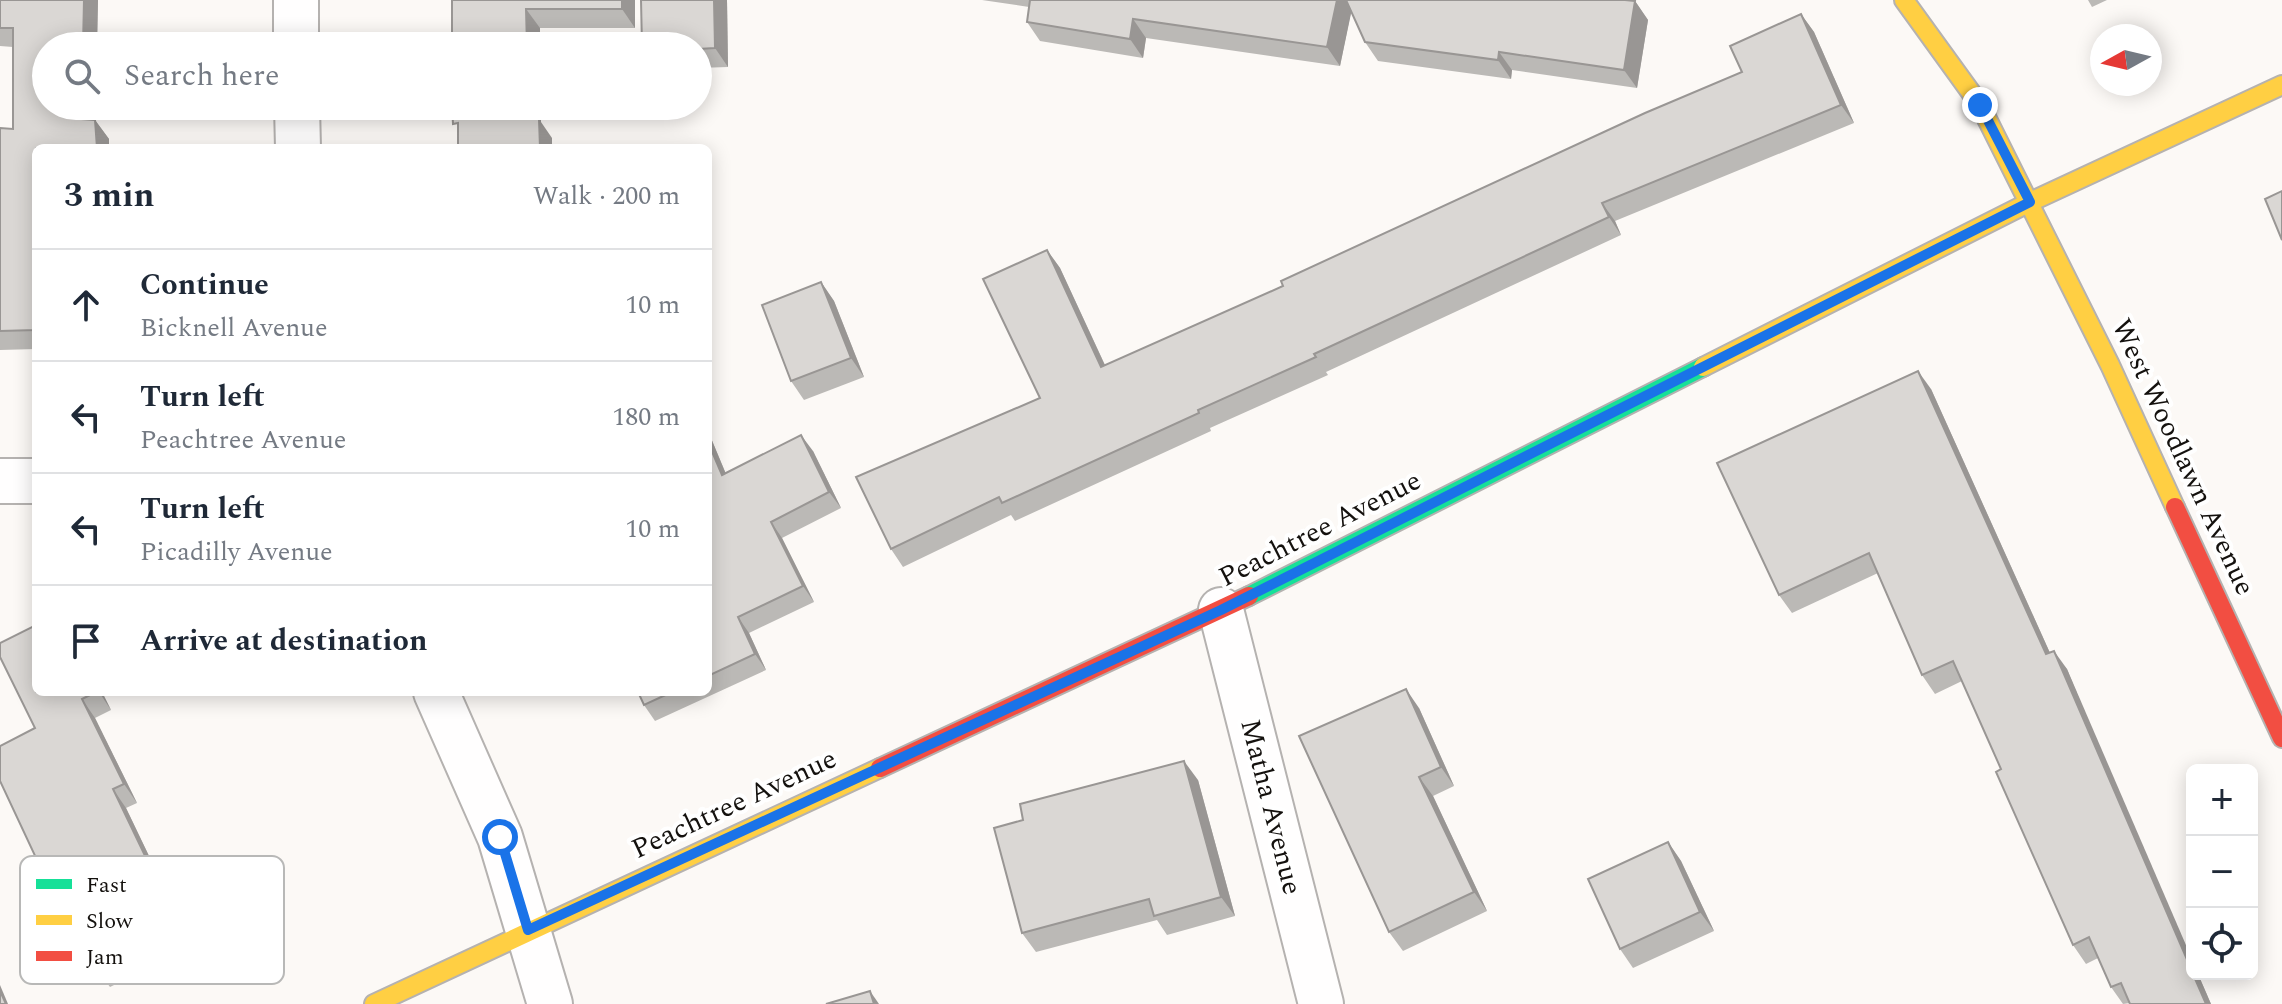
<!DOCTYPE html>
<meta charset="utf-8">
<style>
body{margin:0;font-family:Spectral,serif;background:#f2f2f3;color:#1f2937}
.controls{position:absolute;right:24px;bottom:24px;display:grid;overflow:hidden;border-radius:12px;box-shadow:0 4px 20px #0003}
.controls button{width:72px;height:72px;display:grid;place-items:center;padding:0;border:0;border-bottom:2px solid #e0e1e3;background:#fff;color:#1f2937;font:40px sans-serif}
.compass{position:absolute;left:2090px;top:24px;width:72px;height:72px;border-radius:50%;background:#fff;box-shadow:0 4px 20px #0003;rotate:262deg}
.stop{position:absolute;width:24px;height:24px;margin:-18px;border:6px solid #1a73e8;border-radius:50%;background:#fff}
.stop.end{background:#1a73e8;border-color:#fff;box-shadow:0 2px 8px #0008}
.list{margin:0;padding:0;list-style:none}
h2{display:flex;justify-content:space-between;align-items:center;height:104px;margin:0;padding:0 32px;font-size:34px}
h2 small{font-size:26px;font-weight:400;color:#747a83}
.list li{display:grid;grid-template-columns:52px 1fr auto;gap:24px;align-items:center;box-sizing:border-box;height:112px;padding:0 32px;border-top:2px solid #e0e1e3}
.list b{display:block;font-size:30px;white-space:nowrap}
.list p{margin:0;font-size:26px;white-space:nowrap;color:#747a83}
.list em{font-size:26px;font-style:normal;color:#747a83}
.icon{flex:none;width:44px;height:44px;fill:none;stroke:currentColor;stroke-width:2;stroke-linecap:round;stroke-linejoin:round}
.map{position:relative;flex:none;width:2282px;height:1004px;overflow:hidden}
.search{position:absolute;background:#fff;box-shadow:0 4px 20px #0003;left:32px;top:32px;width:680px;height:88px;display:flex;align-items:center;gap:20px;box-sizing:border-box;padding:0 28px;border-radius:44px;color:#747a83;font-size:30px}
.panel{position:absolute;background:#fff;box-shadow:0 4px 20px #0003;left:32px;top:144px;width:680px;height:552px;border-radius:12px}
.map>svg:first-child{display:block}
.lines{fill:none;stroke-linecap:round;stroke-linejoin:round}
.street-casing{stroke:#b5b2b0;stroke-width:48}
.fast-casing{stroke:#b5b2b0;stroke-width:22}
.slow-casing{stroke:#b5b2b0;stroke-width:22}
.jam-casing{stroke:#b5b2b0;stroke-width:22}
.street{stroke:#fffefe;stroke-width:44}
.fast{stroke:#16e098;stroke-width:18}
.slow{stroke:#ffcf43;stroke-width:18}
.jam{stroke:#f24e42;stroke-width:18}
.wall{fill:#bbb9b6}
.shaded-wall{fill:#999694}
.building{fill:#dad7d4;stroke:#999694;stroke-width:2}
.route{stroke:#1a73e8;stroke-width:10}
.labels{text-anchor:middle;dominant-baseline:central;stroke-width:8;stroke-linejoin:round;paint-order:stroke}
.street-label{font-size:28px;fill:#14110e;stroke:#fff}
.key{fill:#fff;stroke:#b8b8b7;stroke-width:2}
.key-label{font-size:22px;fill:#14110e}
</style>
<div class="map">
<svg width="2282" height="1004" viewBox="0 0 2282 1004">
<rect width="100%" height="100%" fill="#fcf9f6"/>
<g class="lines">
<!-- street casing -->
<g class="street-casing">
<g id="street">
<path d="M296,0V46"/>
<path d="M297,106L298,148"/>
<path d="M0,481H36"/>
<path d="M1221,610L1321,1004"/>
<path d="M436,692L500,837L550,1004"/>
</g>
</g>
<!-- fast casing -->
<g class="fast-casing">
<path id="fast" d="M1249,596L1703,367"/>
</g>
<!-- slow casing -->
<g class="slow-casing">
<g id="slow">
<path d="M1904,0L1980,105L2110,365L2175,507"/>
<path d="M1703,367L2030,202L2282,85"/>
<path d="M374,1004L880,768"/>
</g>
</g>
<!-- jam casing -->
<g class="jam-casing">
<g id="jam">
<path d="M2175,507L2282,738"/>
<path d="M880,768L1249,596"/>
</g>
</g>
<!-- street -->
<use href="#street" class="street"/>
<!-- fast -->
<use href="#fast" class="fast"/>
<!-- slow -->
<use href="#slow" class="slow"/>
<!-- jam -->
<use href="#jam" class="jam"/>
</g>
<!-- wall -->
<g class="wall">
<path d="M0,0H98L97,46H46V106H96L95,120L109,139V148H36V349L0,350V128L13,129V47L0,46Z"/>
<path d="M452,0H635V28H540V46H452Z"/>
<path d="M641,0H727L728,67L698,68V46Z"/>
<path d="M982,0H1625L1635,1L1648,20L1637,88L1512,70L1511,79L1378,61L1365,42L1351,12L1340,66L1146,38L1143,58L1040,41L1027,22L1029,7Z"/>
<path d="M2088,0H2107L2092,7Z"/>
<path d="M1801,14L1814,32L1854,123L1615,221L1621,235L1326,372L1328,375L1210,428L1211,431L1015,521L1011,515L903,567L891,549L1040,398L1047,250L1060,268L1105,365L1283,286L1742,72Z"/>
<path d="M821,282L834,301L864,377L804,400L791,381Z"/>
<path d="M1931,389L2050,653L2067,669L2192,974H2198L2211,1004H2130V1003L2123,1004L2111,987L2098,958L2086,964L2073,945L2001,769L1962,681L1935,694L1922,675L1878,573L1792,613L1779,595Z"/>
<path d="M708,431L726,474L813,451L841,508L782,538L814,602L749,633L766,670L655,721L644,705L638,692H708Z"/>
<path d="M36,692H102L111,710L95,718L137,803L126,808L184,929L166,938L175,955L110,987L96,968L83,940L80,941L66,922L35,728Z"/>
<path d="M1419,708L1454,786L1433,796L1487,911L1403,951L1389,932Z"/>
<path d="M1198,780L1235,916L1167,935L1157,920L1036,952L1022,933Z"/>
<path d="M1668,842L1681,861L1714,931L1633,968L1620,949Z"/>
</g>
<!-- shaded-wall -->
<g class="shaded-wall">
<path d="M84,0H98L97,46H83Z"/>
<path d="M622,0H635V28L622,9Z"/>
<path d="M714,0H727L728,67L715,48Z"/>
<path d="M1337,0H1350L1353,4L1340,66L1327,47Z"/>
<path d="M1635,1L1648,20L1637,88L1624,70Z"/>
<path d="M526,9L540,28V46H527Z"/>
<path d="M1801,14L1814,32L1854,123L1841,105Z"/>
<path d="M1133,19L1146,38L1143,58L1130,39Z"/>
<path d="M1499,52L1512,70L1511,79L1498,60Z"/>
<path d="M82,106H96L95,120L109,139V148H97L82,119Z"/>
<path d="M528,106H541V122L552,138V148H540L528,118Z"/>
<path d="M1602,203L1615,221L1621,235L1609,217Z"/>
<path d="M1047,250L1060,268L1114,385L1101,367Z"/>
<path d="M821,282L834,301L864,377L851,358Z"/>
<path d="M1918,371L1931,389L2059,673L2046,654Z"/>
<path d="M708,431L733,491L722,475L708,442Z"/>
<path d="M801,435L813,451L841,508L829,492Z"/>
<path d="M771,522L782,538L814,602L803,586Z"/>
<path d="M738,617L749,633L766,670L755,654Z"/>
<path d="M2054,651L2067,669L2192,959V971Z"/>
<path d="M1406,689L1419,708L1454,786L1441,767Z"/>
<path d="M99,692H102L111,710Z"/>
<path d="M82,699L95,718L137,803L124,784Z"/>
<path d="M1184,761L1198,780L1235,916L1221,897Z"/>
<path d="M1419,777L1433,796L1487,911L1474,892Z"/>
<path d="M113,789L126,808L184,929L171,910Z"/>
<path d="M1668,842L1681,861L1714,931L1700,912Z"/>
<path d="M153,918L166,938L175,955L162,936Z"/>
<path d="M2193,974H2198L2211,1004H2206Z"/>
<path d="M0,985L8,1004H6L0,991Z"/>
<path d="M870,991L879,1004H874Z"/>
</g>
<!-- building -->
<g class="building">
<path d="M0,0H84L83,46H46V106H82V119L95,120L97,148H36V330L0,331V128L13,129V28H0Z"/>
<path d="M452,0H622V9H526L527,46H452Z"/>
<path d="M641,0H714L715,48L698,49V46H642Z"/>
<path d="M1030,0H1337L1327,47L1133,19L1130,39L1027,22Z"/>
<path d="M1346,0H1625L1635,1L1624,70L1499,52L1498,60L1365,42Z"/>
<path d="M1801,14L1841,105L1602,203L1609,217L1314,354L1316,357L1198,410L1199,413L1002,503L999,497L891,549L856,477L1040,398L983,279L1047,250L1101,367L1283,286L1281,281L1645,113L1742,72L1730,46Z"/>
<path d="M452,106H528V118L539,119L540,148H458V123L453,124Z"/>
<path d="M2282,191V240L2265,199Z"/>
<path d="M821,282L851,358L791,381L762,305Z"/>
<path d="M1918,371L2046,654L2054,651L2192,971V974H2193L2206,1004H2130L2121,983L2111,987L2089,937L2073,945L1996,772L2001,769L1953,661L1922,675L1869,553L1779,595L1717,463Z"/>
<path d="M801,435L829,492L771,522L803,586L738,617L755,654L708,676V442L722,475Z"/>
<path d="M36,625V692H96L82,699L124,784L113,789L171,910L153,918L162,936L96,968L73,919L66,922L0,781V746L35,728L0,657V643Z"/>
<path d="M1406,689L1441,767L1419,777L1474,892L1389,932L1299,736Z"/>
<path d="M638,692H672L644,705Z"/>
<path d="M1184,761L1221,897L1154,916L1149,899L1022,933L994,828L1023,820L1020,804Z"/>
<path d="M1668,842L1700,912L1620,949L1588,879Z"/>
<path d="M0,991L6,1004H0Z"/>
<path d="M870,991L874,1004H826Z"/>
</g>
<g class="lines">
<!-- route -->
<path class="route" d="M500,837L528,930L1221,610L2030,202L1980,105"/>
</g>
<g class="labels">
<!-- street labels -->
<g class="street-label">
<text transform="translate(2183 457) rotate(65)">West Woodlawn Avenue</text>
<text transform="translate(1320 529) rotate(-27)">Peachtree Avenue</text>
<text transform="translate(734 804) rotate(-25)">Peachtree Avenue</text>
<text transform="translate(1271 807) rotate(76)">Matha Avenue</text>
</g>
</g>
<!-- legend -->
<rect x="20" y="856" width="264" height="128" rx="12" class="key"/>
<rect x="36" y="879" width="36" height="10" fill="#16e098"/>
<rect x="36" y="915" width="36" height="10" fill="#ffcf43"/>
<rect x="36" y="951" width="36" height="10" fill="#f24e42"/>
<g class="key-label">
<text x="86" y="892">Fast</text>
<text x="86" y="928">Slow</text>
<text x="86" y="964">Jam</text>
</g>
</svg>
<div class="controls">
<button>+</button>
<button>−</button>
<button><svg class="icon" aria-label="locate" viewBox="0 0 24 24"><circle cx="12" cy="12" r="6"/><path d="M12 2v4M12 18v4M2 12h4M18 12h4"/></svg></button>
</div>
<svg class="compass" viewBox="-18 -18 36 36"><path d="M0-13l5 13h-10z" fill="#e53935"/><path d="M0 13l5-13h-10z" fill="#747a83"/></svg>
<div class="stop" style="left:500px;top:837px"></div>
<div class="stop end" style="left:1980px;top:105px"></div>
<div class="search"><svg class="icon" aria-label="search" viewBox="0 0 24 24"><circle cx="10" cy="10" r="6"/><path d="M15 15l6 6"/></svg>Search here</div>
<section class="panel">
<h2>3 min<small>Walk · 200 m</small></h2>
<ul class="list">
<li><svg class="icon" aria-label="ahead" viewBox="0 0 24 24"><path d="M12 20V5M6 11l6-6 6 6"/></svg><div><b>Continue</b><p>Bicknell Avenue</p></div><em>10 m</em></li>
<li><svg class="icon" aria-label="left" viewBox="0 0 24 24"><path d="M17 20v-9H6M10 6l-5 5 5 5"/></svg><div><b>Turn left</b><p>Peachtree Avenue</p></div><em>180 m</em></li>
<li><svg class="icon" aria-label="left" viewBox="0 0 24 24"><path d="M17 20v-9H6M10 6l-5 5 5 5"/></svg><div><b>Turn left</b><p>Picadilly Avenue</p></div><em>10 m</em></li>
<li><svg class="icon" aria-label="arrive" viewBox="0 0 24 24"><path d="M6 21V4h12l-3 4 3 4H6"/></svg><div><b>Arrive at destination</b></div></li>
</ul>
</section>
</div>
